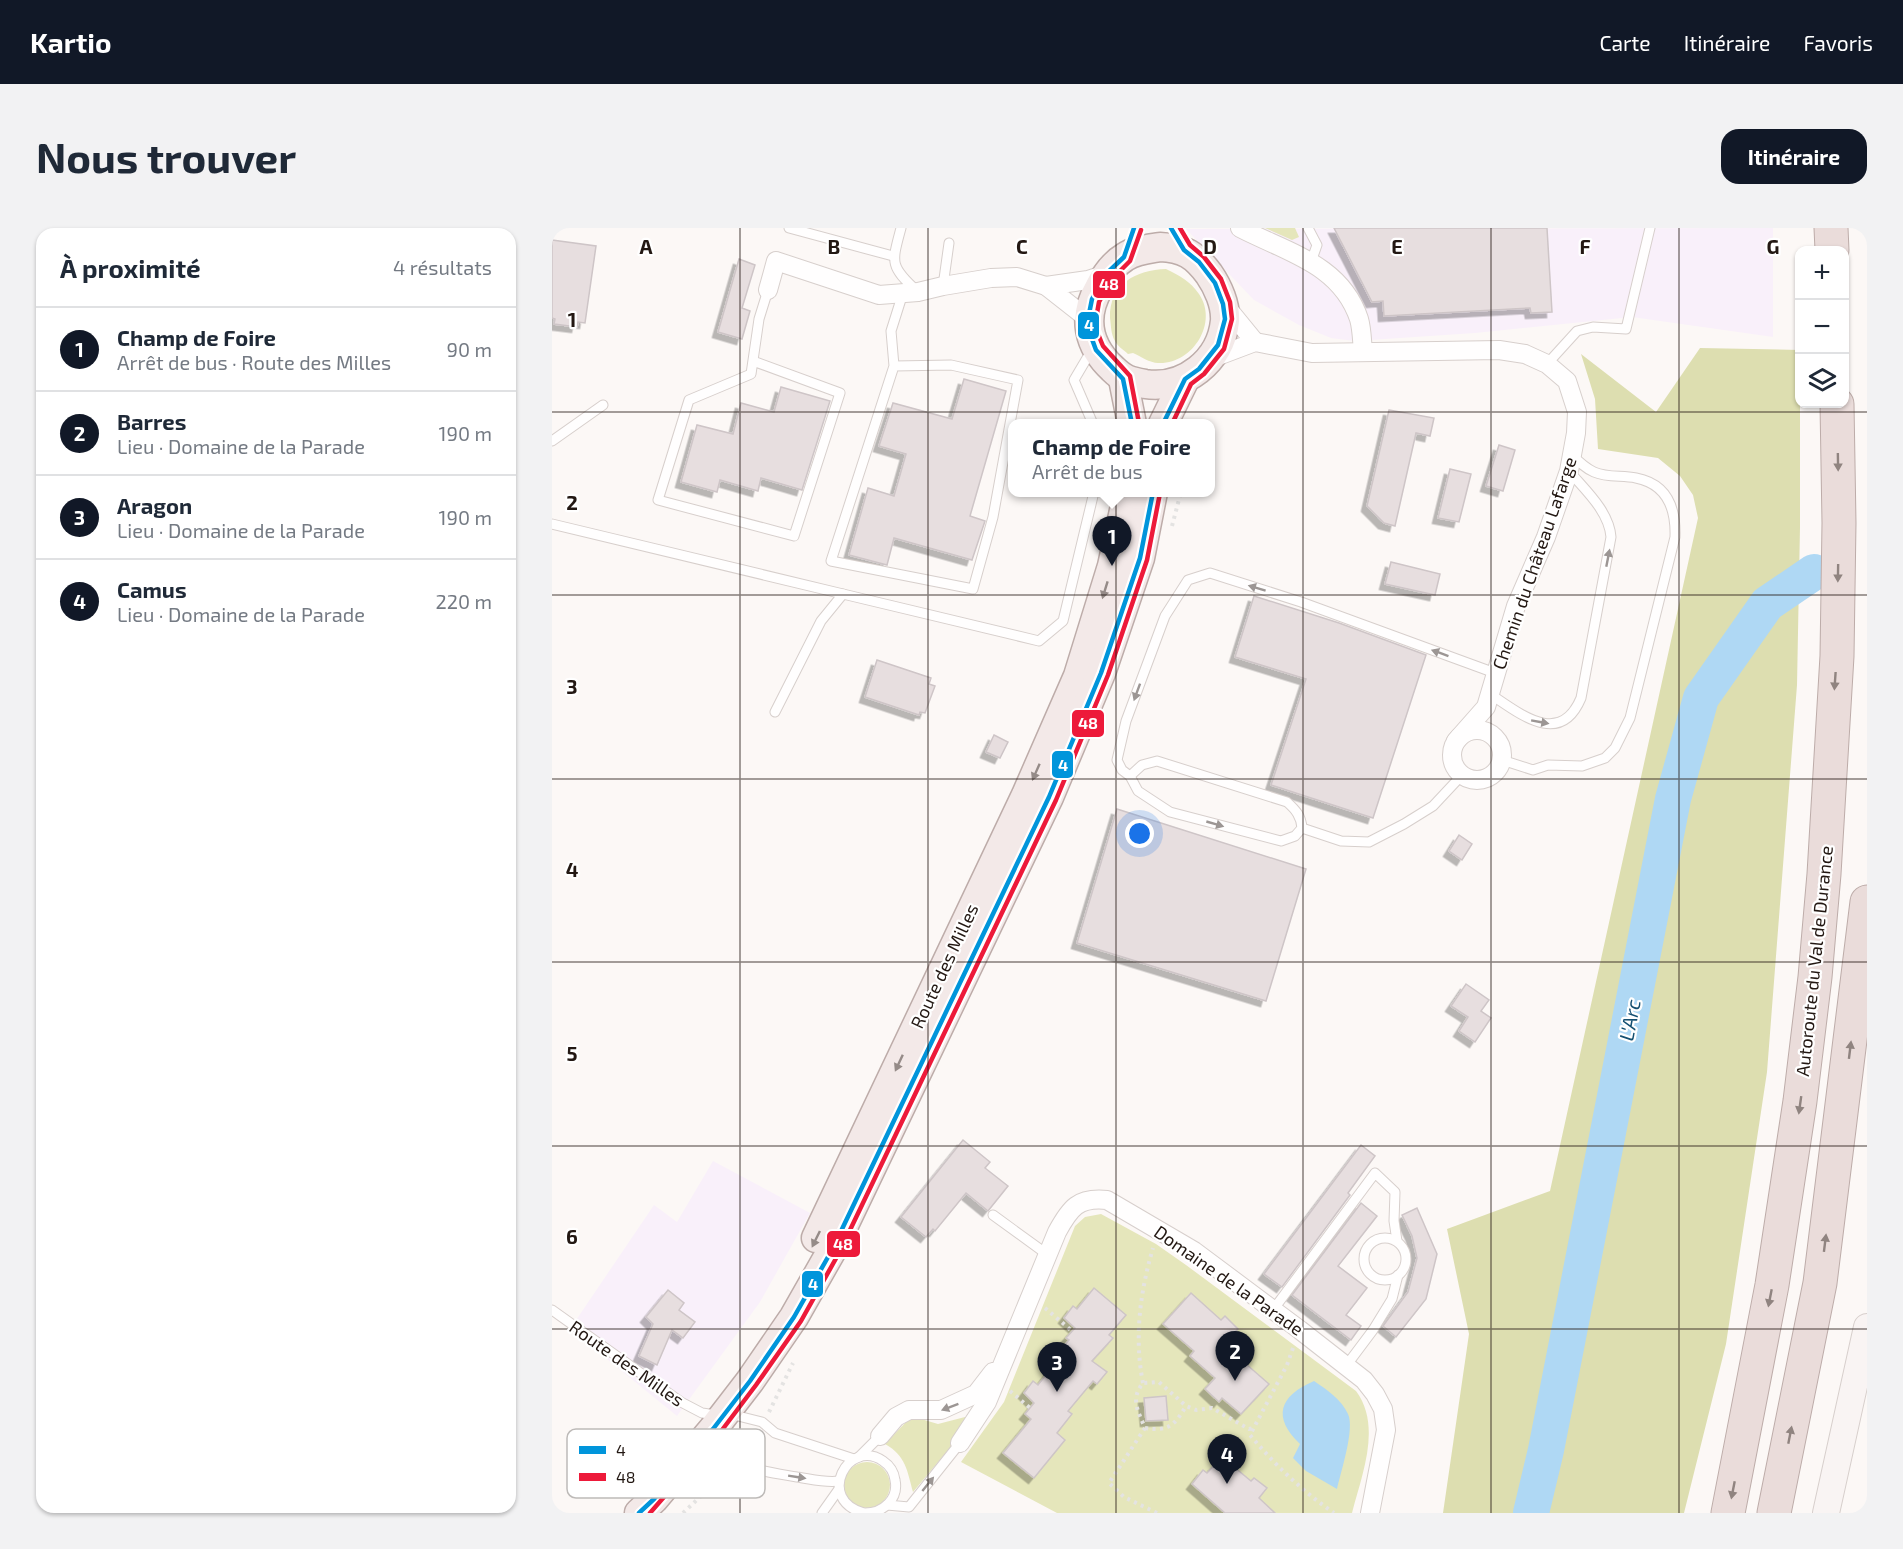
<!DOCTYPE html>
<html lang="fr">
<meta charset="utf-8">
<style>
body{margin:0;font-family:"Exo 2",sans-serif;background:#f2f2f3;color:#1f2937}
.controls{position:absolute;right:18px;top:18px;display:grid;overflow:hidden;border-radius:12px;box-shadow:0 2px 4px #0004}
.controls button{width:54px;height:54px;display:grid;place-items:center;padding:0;border:0;border-bottom:2px solid #e0e1e3;background:#fff;color:#1f2937;font:30px sans-serif}
.you{position:absolute;left:588px;top:606px;width:21px;height:21px;margin:-15px;border:4px solid #fff;border-radius:50%;background:#1a73e8;box-shadow:0 0 0 9px #1a73e833}
.badge{display:grid;place-items:center;width:39px;height:39px;border-radius:50%;background:#111827;color:#fff;font-size:20px;font-weight:700}
.pin{position:absolute;translate:-50% -50px;filter:drop-shadow(0 2px 3px #0008)}
.pin::after{content:'';position:absolute;top:32px;width:21px;height:18px;background:inherit;clip-path:polygon(0 0,100% 0,50% 100%)}
.popup{position:absolute;left:456px;top:191px;width:207px;height:78px;box-sizing:border-box;display:grid;place-content:center;border-radius:12px;background:#fff;filter:drop-shadow(0 2px 4px #0005);font-size:20px;white-space:nowrap;color:#747a83}
.popup b{font-size:22px;color:#1f2937}
.popup::after{content:'';position:absolute;left:50%;top:100%;margin-left:-12px;border:12px solid transparent;border-top-color:#fff}
.list{margin:0;padding:0;list-style:none}
h2{display:flex;justify-content:space-between;align-items:center;height:78px;margin:0;padding:0 24px;font-size:26px}
h2 small{font-size:20px;font-weight:400;color:#747a83}
.list li{display:grid;grid-template-columns:39px 1fr auto;gap:18px;align-items:center;box-sizing:border-box;height:84px;padding:0 24px;border-top:2px solid #e0e1e3}
.list b{display:block;font-size:22px;white-space:nowrap}
.list p{margin:0;font-size:20px;white-space:nowrap;color:#747a83}
.list em{font-size:20px;font-style:normal;color:#747a83}
.icon{flex:none;width:33px;height:33px;fill:none;stroke:currentColor;stroke-width:2;stroke-linecap:round;stroke-linejoin:round}
.map{position:relative;flex:none;width:1315px;height:1285px;overflow:hidden;border-radius:18px}
header{display:flex;align-items:center;gap:36px;box-sizing:border-box;height:84px;padding:0 30px;background:#111827;color:#fff}
header strong{font-size:28px}
nav{display:flex;gap:33px;margin-inline-start:auto;font-size:21px}
.intro{display:flex;align-items:center;justify-content:space-between;box-sizing:border-box;height:144px;padding:0 36px}
h1{margin:0;font-size:42px}
.button{padding:15px 27px;border-radius:18px;background:#111827;color:#fff;font-size:21px;font-weight:700}
main{display:flex;gap:36px;padding:0 36px}
aside{flex:1;background:#fff;border-radius:18px;box-shadow:0 2px 4px #0004}
.map>svg:first-child{display:block}
.commercial{fill:#f9f0fa}
.green{fill:#e5e6bb}
.forest{fill:#dddeb0}
.water{fill:#afd8f4}
.lines{fill:none;stroke-linecap:round;stroke-linejoin:round}
.river{stroke:#afd8f4;stroke-width:36}
.building{fill:#e7dedf;stroke:#cec5c7;stroke-width:1.5;filter:url(#shadow)}
.lane-casing{stroke:#d7cfcc;stroke-width:11}
.street-casing{stroke:#d7cfcc;stroke-width:20}
.secondary-casing{stroke:#d7cfcc;stroke-width:28}
.primary-casing{stroke:#bdaca9;stroke-width:31}
.highway-casing{stroke:#bdaca9;stroke-width:35}
.path{stroke:#e4e3e2;stroke-width:4;stroke-dasharray:3 4.5;stroke-linecap:butt}
.lane{stroke:#fffefe;stroke-width:9}
.street{stroke:#fffefe;stroke-width:18}
.secondary{stroke:#f9f4f3;stroke-width:26}
.primary{stroke:#f3e9e8;stroke-width:28}
.highway{stroke:#eadcda;stroke-width:33}
.bus-1-casing{stroke:#fff;stroke-width:9}
.bus-2-casing{stroke:#fff;stroke-width:9}
.bus-1{stroke:#0095db;stroke-width:4.5}
.bus-2{stroke:#ed1a3a;stroke-width:4.5}
.oneway{fill:#908480}
.oneway2{fill:#9c9694}
.oneway3{fill:#958b88}
.grid{fill:none;stroke:#231813;stroke-width:1.5;stroke-opacity:0.55}
.labels{text-anchor:middle;dominant-baseline:central;stroke-width:4.5;stroke-linejoin:round;paint-order:stroke}
.street-label{font-size:18px;fill:#231813;stroke:#fff}
.water-label{font-size:20px;font-style:italic;fill:#134f71;stroke:#fff}
.key{fill:#fff;stroke:#bdbab8;stroke-width:1.5}
.key-label{font-size:16px;fill:#231813}
.grid-label{font-size:20px;text-anchor:middle;font-weight:bold;fill:#231813;stroke:#fff;stroke-width:4.5;stroke-linejoin:round;paint-order:stroke}
.line-badge{stroke:#fff;stroke-width:2}
.badge-label{font-size:16px;text-anchor:middle;font-weight:bold;fill:#fff}
</style>
<header>
<strong>Kartio</strong>
<nav><a>Carte</a><a>Itinéraire</a><a>Favoris</a></nav>
</header>
<div class="intro"><h1>Nous trouver</h1><a class="button">Itinéraire</a></div>
<main>
<aside>
<h2>À proximité<small>4 résultats</small></h2>
<ul class="list">
<li><span class="badge">1</span><div><b>Champ de Foire</b><p>Arrêt de bus · Route des Milles</p></div><em>90 m</em></li>
<li><span class="badge">2</span><div><b>Barres</b><p>Lieu · Domaine de la Parade</p></div><em>190 m</em></li>
<li><span class="badge">3</span><div><b>Aragon</b><p>Lieu · Domaine de la Parade</p></div><em>190 m</em></li>
<li><span class="badge">4</span><div><b>Camus</b><p>Lieu · Domaine de la Parade</p></div><em>220 m</em></li>
</ul>
</aside>
<div class="map">
<svg width="1315" height="1285" viewBox="0 0 1315 1285">
<defs>
<filter id="shadow"><feDropShadow dx="-5.5" dy="5.5" stdDeviation="0" flood-color="#0004"/></filter>
</defs>
<rect width="100%" height="100%" fill="#fcf8f6"/>
<!-- commercial -->
<g class="commercial">
<path d="M1221,0V109L1080,89L923,105L803,113L779,110L747,97L702,72L634,1Z"/>
<path d="M161,933L258,985L208,1074L125,1188L18,1101L102,977L125,994Z"/>
</g>
<!-- green -->
<g class="green">
<path d="M713,0H743L747,9L740,12Z"/>
<path d="M614,41C628,48 638,53 647,66C667,95 640,137 606,135C598,135 588,128 581,125L576,126C572,122 565,118 563,113C559,107 559,97 558,90C557,56 584,42 614,41Z"/>
<path d="M549,986L604,1016L634,1037L804,1163C830,1198 810,1246 800,1285H505L409,1234L452,1174L523,998L533,989Z"/>
<path d="M413,1189L416,1191L417,1197L361,1264C355,1242 354,1228 333,1216L356,1192L369,1191L386,1196Z"/>
<circle cx="315" cy="1257" r="23"/>
</g>
<!-- forest -->
<path class="forest" d="M1148,120L1248,122V299L1245,457L1215,844L1174,1116L1132,1285H891L917,1106L895,1001L998,963L1146,290L1141,267L1128,248L1106,230L1046,221L1043,171L1029,126L1104,184Z"/>
<!-- water -->
<path class="water" d="M762,1153C774,1161 790,1172 796,1186C803,1201 789,1243 785,1261L754,1243L741,1230L748,1216C720,1189 727,1168 762,1153Z"/>
<g class="lines">
<!-- river -->
<path class="river" d="M979,1285L994,1222L1121,571L1149,470L1215,376L1262,344"/>
</g>
<!-- building -->
<g class="building">
<path d="M782,0H995L1000,84L979,85L978,80L832,88L831,73L820,74Z"/>
<path d="M0,12L44,18L33,95L26,94L25,99L2,96L3,91L0,90Z"/>
<path d="M187,31L203,37L190,80L198,83L190,111L166,104Z"/>
<path d="M412,151L454,163L418,288L433,293L420,332L342,310L335,337L297,327L316,260L342,268L354,226L327,218L341,175L400,191Z"/>
<path d="M229,159L278,173L250,262L209,250L206,263L168,252L165,264L129,254L145,197L181,206L189,175L222,184Z"/>
<path d="M837,182L882,190L878,208L864,205L843,298L832,295L815,278Z"/>
<path d="M947,217L963,222L951,263L934,258Z"/>
<path d="M898,241L919,246L907,294L886,290Z"/>
<path d="M839,334L888,346L883,367L833,356Z"/>
<path d="M702,368L787,395L874,427L821,590L719,557L754,451L683,429Z"/>
<path d="M325,432L379,450L377,456L383,458L373,485L368,484L367,487L313,469Z"/>
<path d="M442,507L456,514L448,530L434,524Z"/>
<path d="M565,581L754,641L714,773L525,715Z"/>
<path d="M907,607L920,616L910,632L897,623Z"/>
<path d="M914,756L937,772L929,783L939,790L923,814L907,803L916,789L899,778Z"/>
<path d="M411,912L438,934L433,940L456,958L436,983L414,965L383,1003L381,1001L374,1009L349,989Z"/>
<path d="M809,917L823,928L796,965L798,967L730,1059L712,1046Z"/>
<path d="M809,975L825,988L786,1038L815,1060L794,1087L809,1098L799,1112L740,1067Z"/>
<path d="M865,980L885,1026L874,1071L844,1109L831,1098L856,1064L865,1030L860,1008L850,987Z"/>
<path d="M542,1060L574,1087L557,1107L561,1110L540,1133L555,1144L545,1156L541,1153L516,1183L520,1186L505,1205L513,1212L482,1250L451,1225L479,1191L473,1186L482,1175L472,1165L481,1153L486,1157L506,1132L503,1129L517,1112L514,1110L523,1100L512,1090L521,1078L525,1081Z"/>
<path d="M116,1062L132,1075L127,1082L143,1094L131,1110L120,1102L105,1137L87,1128L101,1096L94,1089Z"/>
<path d="M639,1065L669,1092L673,1088L686,1101L677,1110L698,1131L694,1136L717,1156L689,1186L670,1170L667,1174L653,1161L663,1150L638,1128L642,1123L611,1096Z"/>
<path d="M614,1168L616,1192L594,1193L592,1170Z"/>
<path d="M670,1229L699,1253L702,1250L715,1260L707,1270L723,1285H673L640,1256L651,1242L655,1245Z"/>
</g>
<g class="lines">
<!-- lane casing -->
<g class="lane-casing">
<g id="lane">
<path d="M237,0L341,28"/>
<path d="M349,0C340,34 337,38 365,63"/>
<path d="M756,0L765,17L759,34"/>
<path d="M391,58L397,15"/>
<path d="M201,133L288,165L242,308L106,272L137,172L199,146L207,91L216,62"/>
<path d="M995,136L1025,103L1041,99L1074,101L1098,0"/>
<path d="M342,138L399,137L466,152L441,289L421,361L279,333L342,138L339,103L351,65"/>
<path d="M541,196L522,152L535,130L542,123"/>
<path d="M0,213L51,177"/>
<path d="M0,296L291,366"/>
<path d="M938,466C967,485 1008,520 1029,470L1059,309C1057,283 1033,262 1017,243"/>
<path d="M223,484L269,393L291,366L487,413L511,393L542,264"/>
<path d="M950,532L981,542L996,537L1030,538L1053,530L1063,520L1078,490L1123,309C1124,280 1115,256 1084,250C1070,247 1056,250 1042,244C1033,240 1027,234 1020,227"/>
<path d="M578,548L590,537L605,533L735,574C744,582 749,588 750,600L743,608L729,613L618,584L586,563L578,548L570,542L565,532L574,493L613,388L636,352L658,345L749,374L943,445"/>
<path d="M750,600L789,613L817,614L852,596L881,578L910,547"/>
<path d="M441,987L496,1027"/>
<circle cx="833" cy="1031" r="21"/>
<path d="M0,1082L129,1174L150,1185L171,1188L182,1187L210,1194L223,1205L302,1231"/>
<path d="M721,1082L823,945L843,964L842,993L845,1013"/>
<path d="M794,1138L821,1102L840,1071L846,1047"/>
<path d="M163,1204C186,1242 205,1242 245,1249C259,1251 273,1255 287,1253"/>
<path d="M307,1229L328,1208"/>
<path d="M335,1277L357,1279L408,1215"/>
<path d="M270,1285L287,1261"/>
<path d="M312,1285C263,1272 296,1209 331,1233C337,1237 342,1244 343,1252C347,1271 331,1285 313,1285"/>
</g>
</g>
<!-- street casing -->
<g class="street-casing">
<g id="street">
<path d="M688,0C734,24 789,36 807,91C810,101 810,114 811,124"/>
<path d="M216,62L224,33L327,67L366,64L391,58L439,50L465,49L494,58"/>
<path d="M672,76L703,114"/>
<path d="M536,91L494,58L536,52L554,46"/>
<path d="M658,131L703,114L760,125L947,122L973,126L995,136L1015,153L1025,184L1024,205L1017,243L994,309L964,378L934,479L904,513"/>
<circle cx="925" cy="527" r="25"/>
<path d="M328,1208L344,1189L357,1182H389L424,1166L441,1144"/>
<path d="M408,1215L435,1174L505,1004C518,980 526,969 555,972L642,1023L748,1102L812,1152L823,1166L831,1181L834,1202L818,1285"/>
</g>
</g>
<!-- secondary casing -->
<g class="secondary-casing">
<path id="secondary" d="M1274,1285L1315,1099"/>
</g>
<!-- primary casing -->
<g class="primary-casing">
<g id="primary">
<path d="M608,19C632,20 643,27 657,46C666,59 674,77 673,93C669,133 632,162 593,156C578,153 572,152 561,141C536,118 530,89 547,60C553,48 561,36 573,29C583,22 596,21 608,19Z"/>
<path d="M571,151L580,196"/>
<path d="M611,196L633,151"/>
<path d="M264,1010L474,567L526,448L560,338L576,264"/>
<path d="M87,1285L102,1271L161,1201L198,1153L242,1089L280,1022L497,569L549,445L588,330L601,264"/>
</g>
</g>
<!-- highway casing -->
<g class="highway-casing">
<g id="highway">
<path d="M1279,0L1280,22"/>
<path d="M1176,1285L1220,1057L1248,873L1263,749L1272,646L1285,428L1287,295L1285,176"/>
<path d="M1222,1285L1268,1055L1315,674"/>
</g>
</g>
<!-- path -->
<g class="path">
<path d="M620,298L629,264"/>
<path d="M493,1080L520,1103"/>
<path d="M741,1120L735,1137L698,1207C723,1237 750,1263 782,1285"/>
<path d="M591,1155C582,1110 588,1064 601,1020"/>
<path d="M458,1163L478,1180"/>
<path d="M217,1184L241,1135"/>
<path d="M593,1200C616,1204 623,1197 634,1178"/>
<path d="M191,1218L201,1205"/>
<path d="M131,1285L149,1268L175,1238"/>
<path d="M605,1285L572,1269L557,1255L593,1200C586,1183 578,1171 591,1155L607,1154L634,1178L644,1182L660,1180L697,1201L701,1200"/>
</g>
<!-- lane -->
<use href="#lane" class="lane"/>
<!-- street -->
<use href="#street" class="street"/>
<!-- secondary -->
<use href="#secondary" class="secondary"/>
<!-- primary -->
<use href="#primary" class="primary"/>
<!-- highway -->
<use href="#highway" class="highway"/>
<!-- bus-1 casing -->
<g class="bus-1-casing">
<g id="bus-1">
<path d="M580,196L571,151L544,122L537,103L536,91L540,71L554,46L572,29L582,0"/>
<path d="M611,196L633,151L647,141L666,117L673,91L671,76L663,55L647,34L632,22L619,0"/>
<path d="M87,1285L102,1271L161,1201L198,1153L242,1089L280,1022L497,569L549,445L588,330L601,264"/>
</g>
</g>
<!-- bus-2 casing -->
<g class="bus-2-casing">
<g id="bus-2">
<path d="M587,195L578,148L551,118L544,101V91L547,74L560,51L578,33L589,2"/>
<path d="M620,196L639,156L652,146L672,121L680,91L678,74L669,51L652,29L638,17L628,0"/>
<path d="M98,1285L167,1206L204,1157L249,1093L287,1025L504,572L556,447L595,332L608,265"/>
</g>
</g>
<!-- bus-1 -->
<use href="#bus-1" class="bus-1"/>
<!-- bus-2 -->
<use href="#bus-2" class="bus-2"/>
</g>
<!-- one-way arrows -->
<defs><path id="oneway-solid" d="M-6-.8H1V-3.2L6.5 0L1 3.2V.8H-6Z" transform="scale(1.5)"/></defs>
<g class="oneway">
<use href="#oneway-solid" transform="translate(1286 234) rotate(89)"/>
<use href="#oneway-solid" transform="translate(1286 345) rotate(91)"/>
<use href="#oneway-solid" transform="translate(1283 453) rotate(94)"/>
<use href="#oneway-solid" transform="translate(1298 822) rotate(-83)"/>
<use href="#oneway-solid" transform="translate(1248 877) rotate(98)"/>
<use href="#oneway-solid" transform="translate(1273 1015) rotate(-83)"/>
<use href="#oneway-solid" transform="translate(1218 1070) rotate(101)"/>
<use href="#oneway-solid" transform="translate(1238 1207) rotate(-79)"/>
<use href="#oneway-solid" transform="translate(1181 1262) rotate(101)"/>
</g>
<g class="oneway2">
<use href="#oneway-solid" transform="translate(1056 330) rotate(-79)"/>
<use href="#oneway-solid" transform="translate(705 360) rotate(-163)"/>
<use href="#oneway-solid" transform="translate(888 425) rotate(-160)"/>
<use href="#oneway-solid" transform="translate(585 464) rotate(110)"/>
<use href="#oneway-solid" transform="translate(988 494) rotate(10)"/>
<use href="#oneway-solid" transform="translate(663 596) rotate(16)"/>
<use href="#oneway-solid" transform="translate(398 1179) rotate(159)"/>
<use href="#oneway-solid" transform="translate(245 1249) rotate(9)"/>
<use href="#oneway-solid" transform="translate(376 1256) rotate(-51)"/>
</g>
<g class="oneway3">
<use href="#oneway-solid" transform="translate(553 362) rotate(107)"/>
<use href="#oneway-solid" transform="translate(484 544) rotate(114)"/>
<use href="#oneway-solid" transform="translate(347 835) rotate(115)"/>
<use href="#oneway-solid" transform="translate(264 1011) rotate(116)"/>
</g>
<!-- grid -->
<path class="grid" d="M188,0V1285M376,0V1285M564,0V1285M751,0V1285M939,0V1285M1127,0V1285M0,184H1315M0,367H1315M0,551H1315M0,734H1315M0,918H1315M0,1101H1315"/>
<g class="labels">
<!-- street labels -->
<g class="street-label">
<text transform="translate(982 335) rotate(-71)">Chemin du Château Lafarge</text>
<text transform="translate(1262 733) rotate(-84)">Autoroute du Val de Durance</text>
<text transform="translate(392 738) rotate(-65)">Route des Milles</text>
<text transform="translate(677 1052) rotate(35)">Domaine de la Parade</text>
<text transform="translate(75 1135) rotate(35)">Route des Milles</text>
</g>
<!-- water labels -->
<g class="water-label">
<text transform="translate(1077 792) rotate(-79)">L'Arc</text>
</g>
</g>
<!-- legend -->
<rect x="15" y="1201" width="198" height="69" rx="9" class="key"/>
<rect x="27" y="1218" width="27" height="8" fill="#0095db"/>
<rect x="27" y="1245" width="27" height="8" fill="#ed1a3a"/>
<g class="key-label">
<text x="64" y="1228">4</text>
<text x="64" y="1255">48</text>
</g>
<g class="grid-label">
<text x="94" y="26">A</text>
<text x="282" y="26">B</text>
<text x="470" y="26">C</text>
<text x="658" y="26">D</text>
<text x="845" y="26">E</text>
<text x="1033" y="26">F</text>
<text x="1221" y="26">G</text>
<text x="20" y="99">1</text>
<text x="20" y="282">2</text>
<text x="20" y="466">3</text>
<text x="20" y="649">4</text>
<text x="20" y="833">5</text>
<text x="20" y="1016">6</text>
</g>
<g class="line-badge">
<rect x="540" y="42" width="34" height="29" rx="6" fill="#ed1a3a"/>
<rect x="525" y="83" width="23" height="29" rx="6" fill="#0095db"/>
<rect x="519" y="481" width="34" height="29" rx="6" fill="#ed1a3a"/>
<rect x="499" y="522" width="23" height="29" rx="6" fill="#0095db"/>
<rect x="274" y="1002" width="35" height="28" rx="6" fill="#ed1a3a"/>
<rect x="249" y="1042" width="23" height="28" rx="6" fill="#0095db"/>
</g>
<g class="badge-label">
<text x="557" y="62">48</text>
<text x="537" y="103">4</text>
<text x="536" y="501">48</text>
<text x="511" y="543">4</text>
<text x="291" y="1022">48</text>
<text x="261" y="1062">4</text>
</g>
</svg>
<div class="controls">
<button>+</button>
<button>−</button>
<button><svg class="icon" aria-label="layers" viewBox="0 0 24 24"><path d="M12 4l9 5-9 5-9-5zM3 14l9 5 9-5"/></svg></button>
</div>
<div class="you"></div>
<div class="pin badge" style="left:560px;top:338px">1</div>
<div class="popup"><b>Champ de Foire</b>Arrêt de bus</div>
<div class="pin badge" style="left:683px;top:1153px">2</div>
<div class="pin badge" style="left:505px;top:1164px">3</div>
<div class="pin badge" style="left:675px;top:1256px">4</div>
</div>
</main>
